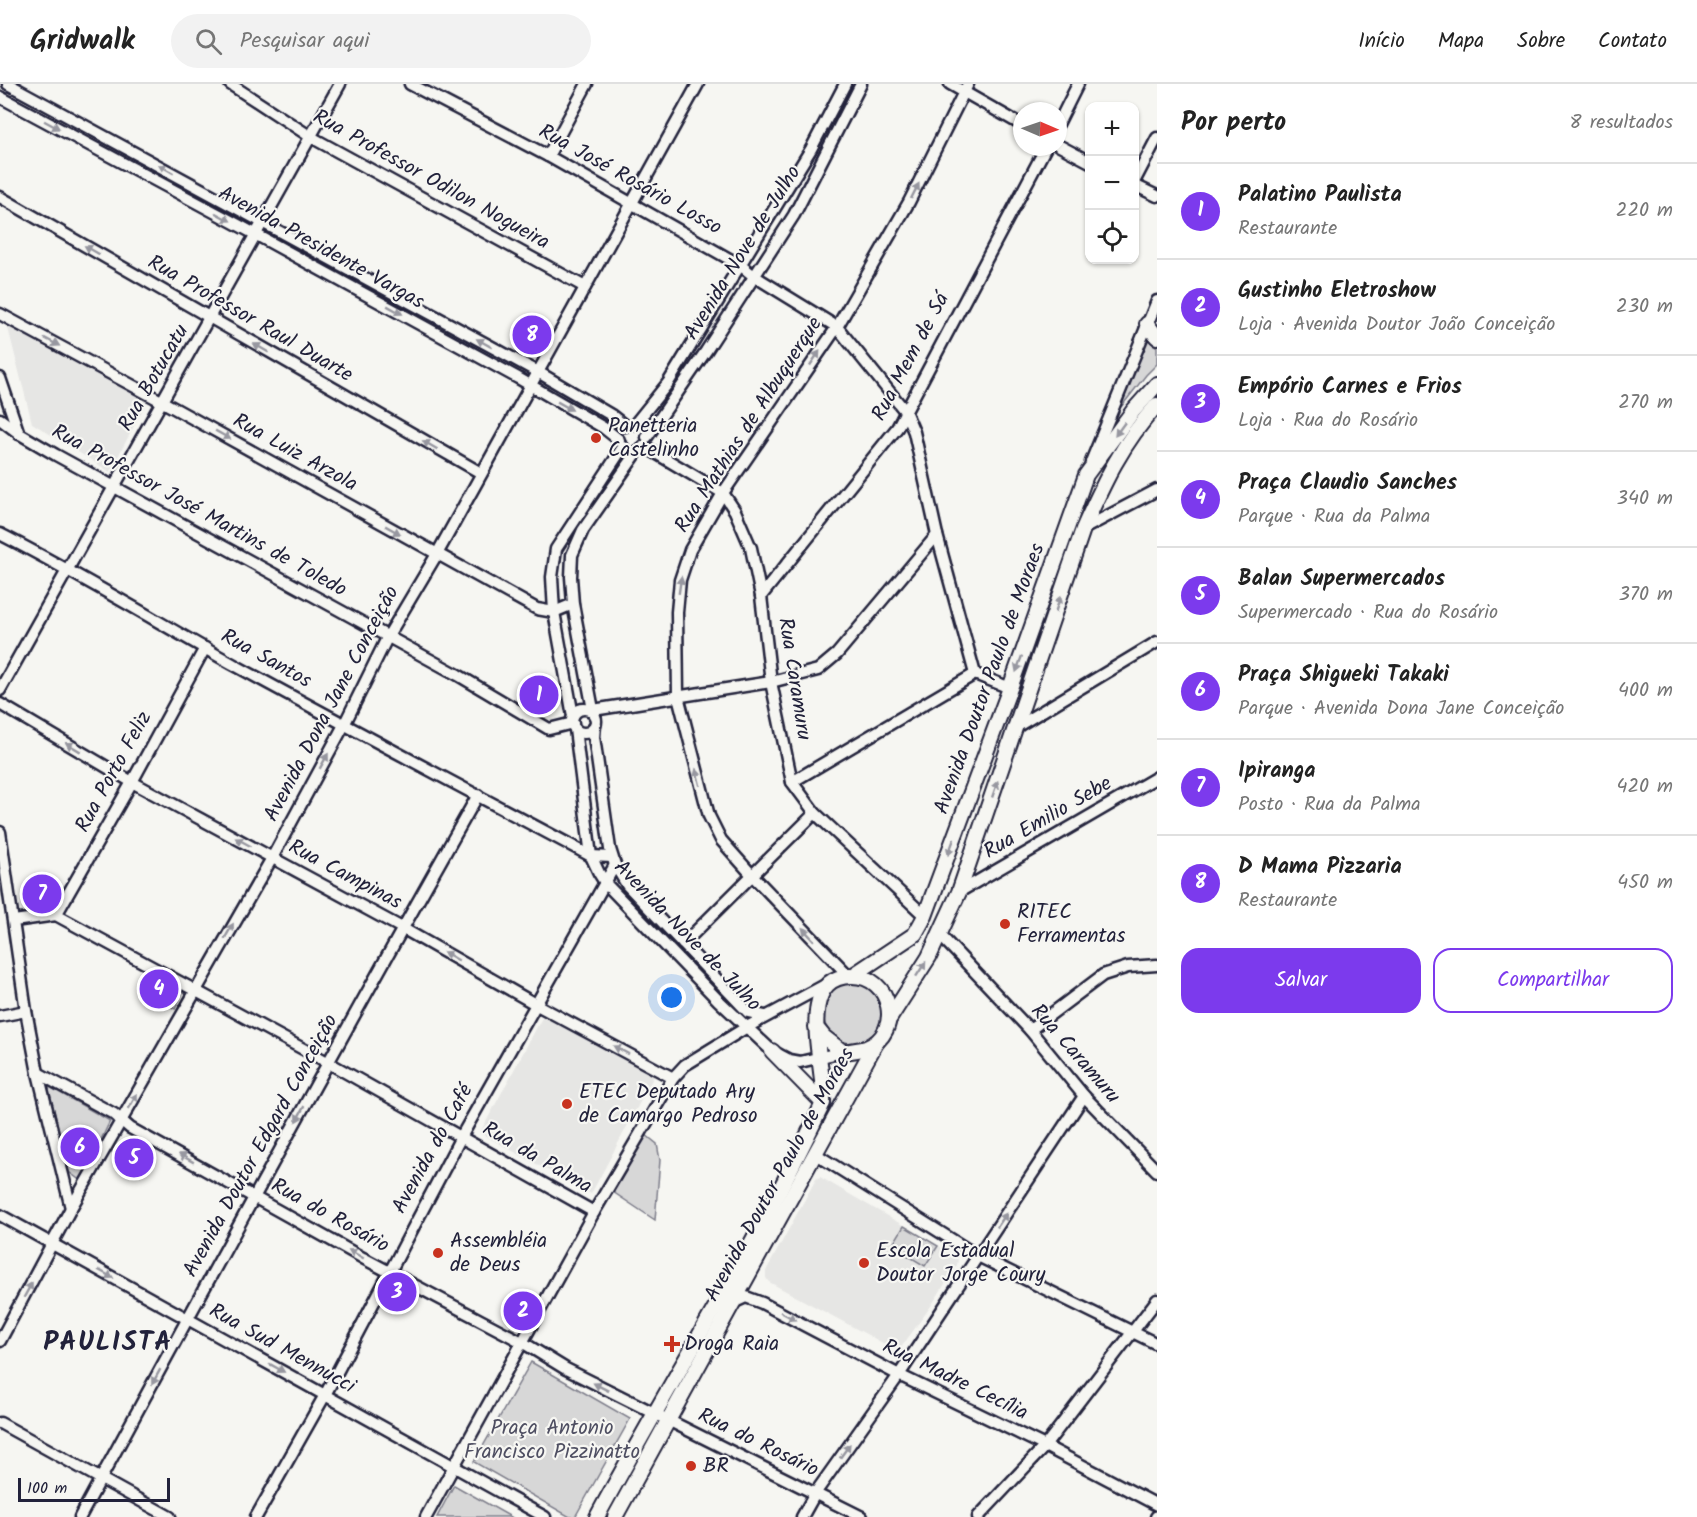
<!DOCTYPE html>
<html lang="pt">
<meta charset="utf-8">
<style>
body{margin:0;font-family:Kalam,sans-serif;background:#f2f2f2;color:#222}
.controls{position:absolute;right:18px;top:18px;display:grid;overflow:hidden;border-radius:12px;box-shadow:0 2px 4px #0004}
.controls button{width:54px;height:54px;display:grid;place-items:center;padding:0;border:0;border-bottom:2px solid #e0e0e0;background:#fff;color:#222;font:30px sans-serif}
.compass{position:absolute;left:1013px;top:18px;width:54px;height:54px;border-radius:50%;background:#fff;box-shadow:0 2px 4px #0004;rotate:92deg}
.scale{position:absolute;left:18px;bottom:15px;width:152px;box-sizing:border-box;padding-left:6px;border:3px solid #22223b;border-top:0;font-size:16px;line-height:21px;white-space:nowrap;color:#22223b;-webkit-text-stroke:4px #f6f6f2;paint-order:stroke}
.you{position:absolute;left:672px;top:914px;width:21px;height:21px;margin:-15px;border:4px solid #fff;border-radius:50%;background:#1a73e8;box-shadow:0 0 0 9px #1a73e833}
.badge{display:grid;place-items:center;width:39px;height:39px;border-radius:50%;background:#7c3aed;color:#fff;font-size:20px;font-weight:700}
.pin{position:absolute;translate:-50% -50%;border:3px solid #fff;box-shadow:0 2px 6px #0006}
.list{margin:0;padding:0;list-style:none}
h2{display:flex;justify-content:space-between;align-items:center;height:78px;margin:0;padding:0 24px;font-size:26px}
h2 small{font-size:20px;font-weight:400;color:#767676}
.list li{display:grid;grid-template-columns:39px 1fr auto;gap:18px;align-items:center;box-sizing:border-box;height:96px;padding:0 24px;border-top:2px solid #e0e0e0}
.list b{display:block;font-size:22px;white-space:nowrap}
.list p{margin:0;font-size:20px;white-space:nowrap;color:#767676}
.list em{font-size:20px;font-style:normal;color:#767676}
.actions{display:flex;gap:12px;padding:18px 24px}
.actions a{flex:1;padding:14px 0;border:2px solid #7c3aed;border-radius:18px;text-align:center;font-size:21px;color:#7c3aed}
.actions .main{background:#7c3aed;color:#fff}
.icon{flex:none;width:33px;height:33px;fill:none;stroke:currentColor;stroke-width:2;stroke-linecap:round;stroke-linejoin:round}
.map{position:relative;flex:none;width:1157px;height:1433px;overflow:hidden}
header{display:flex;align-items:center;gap:36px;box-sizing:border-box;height:84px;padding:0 30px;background:#fff;border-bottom:2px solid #e0e0e0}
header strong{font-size:28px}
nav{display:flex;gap:33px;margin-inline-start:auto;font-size:21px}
.search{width:420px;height:54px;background:#f2f2f2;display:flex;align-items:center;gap:15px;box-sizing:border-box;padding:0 21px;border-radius:33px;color:#767676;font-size:22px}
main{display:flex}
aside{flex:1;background:#fff}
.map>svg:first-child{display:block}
.built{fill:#e6e6e4}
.green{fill:#d7d7d7;stroke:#7c7c89;stroke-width:1.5}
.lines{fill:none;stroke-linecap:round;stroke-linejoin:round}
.minor-casing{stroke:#22223b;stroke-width:15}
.major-casing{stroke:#22223b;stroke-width:18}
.minor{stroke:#f6f6f2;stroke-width:10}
.major{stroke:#f6f6f2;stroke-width:14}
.oneway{fill:#9797a0}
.poi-dot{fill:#c8321e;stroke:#f6f6f2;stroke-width:2}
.labels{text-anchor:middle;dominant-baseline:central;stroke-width:4.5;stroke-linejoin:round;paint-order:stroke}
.street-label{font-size:21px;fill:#22223b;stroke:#f6f6f2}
.poi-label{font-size:21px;fill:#22223b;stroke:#f6f6f2;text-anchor:start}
.park-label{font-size:21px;fill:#4f4f62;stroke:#f6f6f2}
.district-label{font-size:27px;font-weight:bold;letter-spacing:1.5px;fill:#22223b;stroke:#f6f6f2}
</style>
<header>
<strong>Gridwalk</strong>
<div class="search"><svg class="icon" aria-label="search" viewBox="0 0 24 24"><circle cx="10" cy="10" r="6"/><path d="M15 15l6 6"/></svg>Pesquisar aqui</div>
<nav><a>Início</a><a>Mapa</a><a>Sobre</a><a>Contato</a></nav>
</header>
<main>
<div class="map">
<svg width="1157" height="1433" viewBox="0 0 1157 1433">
<rect width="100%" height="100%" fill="#f6f6f2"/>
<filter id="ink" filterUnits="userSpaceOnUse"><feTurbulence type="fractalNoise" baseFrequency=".0167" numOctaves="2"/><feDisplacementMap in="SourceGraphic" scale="12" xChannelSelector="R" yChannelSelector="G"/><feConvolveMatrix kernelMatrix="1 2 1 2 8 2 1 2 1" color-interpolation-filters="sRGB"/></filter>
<g filter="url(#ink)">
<!-- built -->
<g class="built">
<path d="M7,240L148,315L110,388L32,339Z"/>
<path d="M544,930L655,990L591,1110L480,1049Z"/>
<path d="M820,1093L956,1172L958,1176L957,1181L931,1222L900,1265H894L769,1198L766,1194V1187L816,1095Z"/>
</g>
<!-- green -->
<g class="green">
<path d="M1146,254L1157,263V280L1146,291L1121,323Z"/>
<path d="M144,886L183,908L175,925L135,903Z"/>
<circle cx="853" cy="929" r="30"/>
<path d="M48,1002L110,1037L81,1097L69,1088Z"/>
<path d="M646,1051L657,1060L660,1076L655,1136L613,1108Z"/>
<path d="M904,1142L938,1162L925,1182L892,1162Z"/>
<path d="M531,1278L630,1335L575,1433H570L474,1378Z"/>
<path d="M454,1401L511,1433H437Z"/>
</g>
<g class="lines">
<!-- minor casing -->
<g class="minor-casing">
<g id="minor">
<path d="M8,0L538,288L611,331L625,342"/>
<path d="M230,0L311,53L585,203"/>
<path d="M410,0L548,72L740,181L754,192L837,243L905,327L914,348L937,451L975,590L1010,604"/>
<path d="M950,0L1022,41"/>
<path d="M0,13L255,150L518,294L604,344L619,356"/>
<path d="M1058,40L1078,0"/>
<path d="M1058,61L1090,78"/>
<path d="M548,72L587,0"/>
<path d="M1134,98L1157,54"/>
<path d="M1134,101L1157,112"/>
<path d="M0,113L481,389"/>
<path d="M0,230L163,318L537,525L554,528L573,520"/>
<path d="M0,294L19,350"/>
<path d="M0,335L20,350L56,371L458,591L549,645L573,639"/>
<path d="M635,340L668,299L811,65L845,0"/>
<path d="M647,353L706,267L794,131L861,0"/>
<path d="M644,362L723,409L735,427L751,464L761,512L771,598L792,698L815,729L925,832"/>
<path d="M1091,378L1157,217"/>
<path d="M1083,445L1157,406"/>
<path d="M0,450C81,491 159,539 238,583C355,647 473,709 591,772L612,773"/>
<path d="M761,512L897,344L1046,63"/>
<path d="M0,606L340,0"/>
<path d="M0,620L132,698L402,844L537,921L673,994"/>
<circle cx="584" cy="637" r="12"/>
<path d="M593,626L771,598L818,586L837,570L937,451"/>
<path d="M594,631L573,520L571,493L572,471L583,446L638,367"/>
<path d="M573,632L554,528L552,493L556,465L623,363"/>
<path d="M595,641L594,653L610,765L615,781L627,801L748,928L765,932"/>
<path d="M1016,643L1157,558"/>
<path d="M575,645L591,772L599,789L606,800L718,916L772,967L789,976L800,978L843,968"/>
<path d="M792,698L975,590"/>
<path d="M0,748L26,927L38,989L71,1124"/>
<path d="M959,808L1157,693"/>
<path d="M56,831L132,698L205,564"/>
<path d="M14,837L56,831L329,979L594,1128"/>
<path d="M940,851L1030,946L1084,1012L1157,1087"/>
<path d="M683,860L815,729"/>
<path d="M849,892L752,791L721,756L709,732L678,612L677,528L680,496L690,466L723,409L837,243L909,118L968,0"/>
<path d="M0,932L26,927"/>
<path d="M1030,946L1103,891L1128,883L1157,881"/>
<path d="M38,989L114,1030L130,1044L363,1174L522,1258L566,1285L862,1433"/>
<path d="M814,1069L978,1172L1157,1260"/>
<path d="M0,1131L545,1433"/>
<path d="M735,1218L746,1213L762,1219L899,1291L1045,1362L1157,1421"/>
<path d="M0,1257L71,1124L272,774L344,641L387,554L437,470L698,0"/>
<path d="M0,1339L170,1433"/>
<path d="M80,1433C211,1191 342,950 478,711"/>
<path d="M256,1433L325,1311L461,1053L615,781"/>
<path d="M426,1433L594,1128L673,994L685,981L747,943L827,900"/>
<path d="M802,1433L816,1408L899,1291L1084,1012"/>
<path d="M978,1433L1045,1362L1157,1216"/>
<path d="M1156,1433L1157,1432"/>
</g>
</g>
<!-- major casing -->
<g class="major-casing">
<g id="major">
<path d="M1147,240L1157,253"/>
<path d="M852,892L915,850L925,832L1010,604L1086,391L1133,327L1157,300"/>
<path d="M890,934L929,873L959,808L1083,445C1104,398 1122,359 1157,321"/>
<path d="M772,967L823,1019"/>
<path d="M597,1433C669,1300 750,1171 816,1034C818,1029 822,1023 823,1017C826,984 793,893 851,892C892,891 904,949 866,964C859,966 851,967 843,968L824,953L816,943"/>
<path d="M615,1433L876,959"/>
</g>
</g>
<!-- minor -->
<use href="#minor" class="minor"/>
<!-- major -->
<use href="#major" class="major"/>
</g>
<!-- one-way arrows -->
<defs><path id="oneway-solid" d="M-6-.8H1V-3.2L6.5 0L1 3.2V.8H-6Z" transform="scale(1.5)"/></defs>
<g class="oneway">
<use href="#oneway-solid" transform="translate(52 41) rotate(28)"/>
<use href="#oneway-solid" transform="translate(166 85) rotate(-151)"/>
<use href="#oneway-solid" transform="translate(915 107) rotate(-63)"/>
<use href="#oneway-solid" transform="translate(223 133) rotate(28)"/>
<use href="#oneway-solid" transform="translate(92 166) rotate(-150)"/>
<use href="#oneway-solid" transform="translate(395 226) rotate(29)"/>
<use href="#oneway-solid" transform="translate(52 258) rotate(28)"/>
<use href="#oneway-solid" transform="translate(484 259) rotate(-151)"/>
<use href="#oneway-solid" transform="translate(261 264) rotate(-150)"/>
<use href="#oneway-solid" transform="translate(815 274) rotate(-56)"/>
<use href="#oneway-solid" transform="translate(565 322) rotate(29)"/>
<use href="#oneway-solid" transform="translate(1120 345) rotate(126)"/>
<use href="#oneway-solid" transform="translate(223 351) rotate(29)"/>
<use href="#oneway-solid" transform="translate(430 361) rotate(-150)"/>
<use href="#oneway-solid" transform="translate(393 446) rotate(29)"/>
<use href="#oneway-solid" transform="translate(680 501) rotate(-82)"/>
<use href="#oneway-solid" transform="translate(1058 520) rotate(-71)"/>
<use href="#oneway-solid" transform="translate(1019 580) rotate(110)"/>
<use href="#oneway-solid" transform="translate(73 663) rotate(-149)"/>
<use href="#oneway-solid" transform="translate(324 677) rotate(-61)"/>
<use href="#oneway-solid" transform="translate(698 693) rotate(-104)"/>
<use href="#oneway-solid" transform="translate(995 705) rotate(-71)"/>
<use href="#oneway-solid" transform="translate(243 758) rotate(-152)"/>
<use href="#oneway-solid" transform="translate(951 763) rotate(110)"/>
<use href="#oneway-solid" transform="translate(229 847) rotate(-60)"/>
<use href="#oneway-solid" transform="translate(808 850) rotate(-133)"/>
<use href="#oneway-solid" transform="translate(451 872) rotate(-150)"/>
<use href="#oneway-solid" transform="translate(921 885) rotate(-57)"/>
<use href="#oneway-solid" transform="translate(621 966) rotate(-152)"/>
<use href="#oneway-solid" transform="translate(133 1017) rotate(-61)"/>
<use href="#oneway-solid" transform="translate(300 1030) rotate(119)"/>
<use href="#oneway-solid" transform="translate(186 1074) rotate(-151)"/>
<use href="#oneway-solid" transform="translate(1002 1136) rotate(-56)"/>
<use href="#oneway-solid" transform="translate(356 1170) rotate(-150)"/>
<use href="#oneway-solid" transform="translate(106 1190) rotate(29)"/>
<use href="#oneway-solid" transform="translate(28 1206) rotate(-61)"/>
<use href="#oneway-solid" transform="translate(788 1232) rotate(28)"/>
<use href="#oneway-solid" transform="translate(277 1284) rotate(29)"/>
<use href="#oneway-solid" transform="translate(156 1293) rotate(119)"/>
<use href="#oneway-solid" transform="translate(601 1303) rotate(-153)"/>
<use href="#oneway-solid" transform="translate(845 1367) rotate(-54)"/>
</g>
</g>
<!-- markers -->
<g class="poi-dot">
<circle cx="596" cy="354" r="6"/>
<circle cx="1005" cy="840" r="6"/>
<circle cx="567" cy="1020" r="6"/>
<circle cx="438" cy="1169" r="6"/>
<circle cx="864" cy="1179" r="6"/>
<path d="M669 1251h6v6h6v6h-6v6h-6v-6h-6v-6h6z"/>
<circle cx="691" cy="1382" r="6"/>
</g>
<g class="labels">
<!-- street labels -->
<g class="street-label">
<text transform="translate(431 96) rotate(29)">Rua Professor Odilon Nogueira</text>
<text transform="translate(630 96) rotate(29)">Rua José Rosário Losso</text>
<text transform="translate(321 164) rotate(29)">Avenida Presidente Vargas</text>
<text transform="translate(743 169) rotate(-58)">Avenida Nove de Julho</text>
<text transform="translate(250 235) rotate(30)">Rua Professor Raul Duarte</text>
<text transform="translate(911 273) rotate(-62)">Rua Mem de Sá</text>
<text transform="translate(154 294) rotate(-60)">Rua Botucatu</text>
<text transform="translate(749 341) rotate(-57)">Rua Mathias de Albuquerque</text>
<text transform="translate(295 369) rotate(29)">Rua Luiz Arzola</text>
<text transform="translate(199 427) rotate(29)">Rua Professor José Martins de Toledo</text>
<text transform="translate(266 575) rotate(29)">Rua Santos</text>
<text transform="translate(794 595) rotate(81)">Rua Caramuru</text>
<text transform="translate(990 595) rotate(-70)">Avenida Doutor Paulo de Moraes</text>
<text transform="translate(332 620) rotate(-62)">Avenida Dona Jane Conceição</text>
<text transform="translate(114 688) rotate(-61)">Rua Porto Feliz</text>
<text transform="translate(1048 734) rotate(-30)">Rua Emilio Sebe</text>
<text transform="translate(345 791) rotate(28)">Rua Campinas</text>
<text transform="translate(687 852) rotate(46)">Avenida Nove de Julho</text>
<text transform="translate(1075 970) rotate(49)">Rua Caramuru</text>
<text transform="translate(261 1062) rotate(-61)">Avenida Doutor Edgard Conceição</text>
<text transform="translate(433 1065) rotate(-61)">Avenida do Café</text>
<text transform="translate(537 1074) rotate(30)">Rua da Palma</text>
<text transform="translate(780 1091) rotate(-61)">Avenida Doutor Paulo de Moraes</text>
<text transform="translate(330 1132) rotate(29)">Rua do Rosário</text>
<text transform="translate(282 1265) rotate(29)">Rua Sud Mennucci</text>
<text transform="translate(955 1296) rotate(26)">Rua Madre Cecília</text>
<text transform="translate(758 1359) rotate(26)">Rua do Rosário</text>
</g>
<!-- poi labels -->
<g class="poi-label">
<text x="608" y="342">Panetteria<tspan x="608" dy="24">Castelinho</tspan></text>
<text x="1017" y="828">RITEC<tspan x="1017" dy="24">Ferramentas</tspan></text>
<text x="579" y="1008">ETEC Deputado Ary<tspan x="579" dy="24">de Camargo Pedroso</tspan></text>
<text x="450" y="1157">Assembléia<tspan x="450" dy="24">de Deus</tspan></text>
<text x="876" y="1167">Escola Estadual<tspan x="876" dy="24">Doutor Jorge Coury</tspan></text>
<text x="684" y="1260">Droga Raia</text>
<text x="703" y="1382">BR</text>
</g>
<!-- park labels -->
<g class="park-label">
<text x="552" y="1344">Praça Antonio<tspan x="552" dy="24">Francisco Pizzinatto</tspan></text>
</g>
<!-- district labels -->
<g class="district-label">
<text x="108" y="1258">PAULISTA</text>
</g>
</g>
</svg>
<div class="controls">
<button>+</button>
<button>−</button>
<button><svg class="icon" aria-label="locate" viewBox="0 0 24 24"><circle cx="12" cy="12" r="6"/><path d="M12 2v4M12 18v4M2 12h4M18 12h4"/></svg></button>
</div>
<svg class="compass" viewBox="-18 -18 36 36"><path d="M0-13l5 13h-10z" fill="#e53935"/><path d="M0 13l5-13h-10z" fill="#767676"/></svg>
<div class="scale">100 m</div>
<div class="you"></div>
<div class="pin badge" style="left:539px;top:611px">1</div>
<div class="pin badge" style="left:523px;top:1227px">2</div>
<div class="pin badge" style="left:397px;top:1208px">3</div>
<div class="pin badge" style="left:159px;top:905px">4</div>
<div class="pin badge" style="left:134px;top:1074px">5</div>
<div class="pin badge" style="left:80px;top:1063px">6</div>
<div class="pin badge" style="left:42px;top:810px">7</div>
<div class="pin badge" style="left:532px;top:251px">8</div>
</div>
<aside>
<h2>Por perto<small>8 resultados</small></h2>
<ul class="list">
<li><span class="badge">1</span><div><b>Palatino Paulista</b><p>Restaurante</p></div><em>220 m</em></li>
<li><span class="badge">2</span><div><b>Gustinho Eletroshow</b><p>Loja · Avenida Doutor João Conceição</p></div><em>230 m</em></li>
<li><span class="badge">3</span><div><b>Empório Carnes e Frios</b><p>Loja · Rua do Rosário</p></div><em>270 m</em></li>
<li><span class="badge">4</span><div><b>Praça Claudio Sanches</b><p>Parque · Rua da Palma</p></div><em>340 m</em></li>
<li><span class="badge">5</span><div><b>Balan Supermercados</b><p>Supermercado · Rua do Rosário</p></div><em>370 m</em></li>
<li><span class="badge">6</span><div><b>Praça Shigueki Takaki</b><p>Parque · Avenida Dona Jane Conceição</p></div><em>400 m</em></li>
<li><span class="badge">7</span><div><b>Ipiranga</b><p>Posto · Rua da Palma</p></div><em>420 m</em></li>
<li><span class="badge">8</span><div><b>D Mama Pizzaria</b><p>Restaurante</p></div><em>450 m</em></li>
</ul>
<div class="actions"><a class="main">Salvar</a><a>Compartilhar</a></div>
</aside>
</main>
